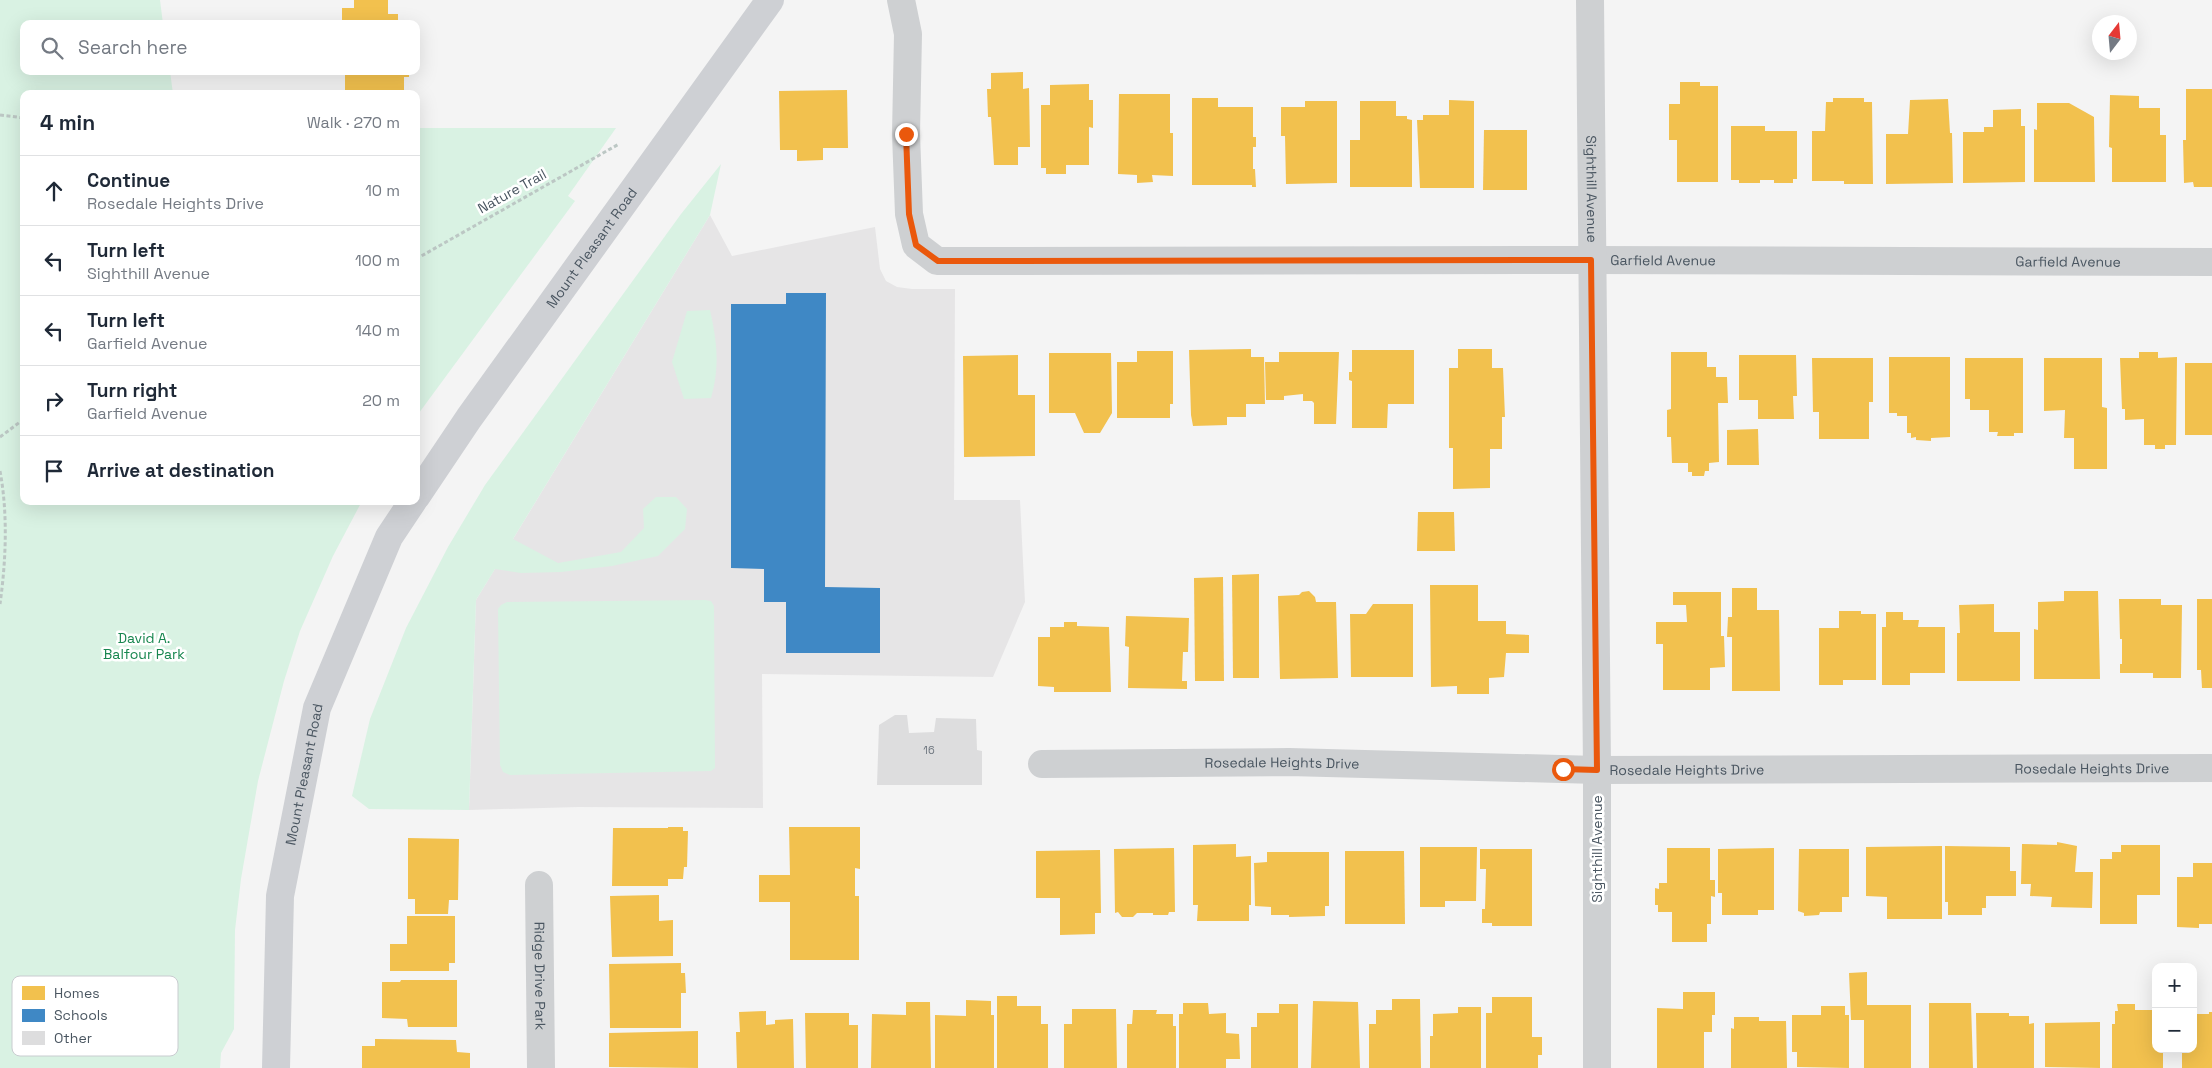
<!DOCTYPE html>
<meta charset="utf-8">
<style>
body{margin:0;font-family:"Space Grotesk",sans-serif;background:#f2f2f3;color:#1f2937}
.controls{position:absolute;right:15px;bottom:15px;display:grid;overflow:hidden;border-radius:10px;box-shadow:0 5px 20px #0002}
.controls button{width:45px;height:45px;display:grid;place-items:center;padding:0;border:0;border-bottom:1px solid #e0e1e3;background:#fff;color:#1f2937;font:25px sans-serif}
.compass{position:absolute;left:2092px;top:15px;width:45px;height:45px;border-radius:50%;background:#fff;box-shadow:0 5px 20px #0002;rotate:16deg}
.stop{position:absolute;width:15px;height:15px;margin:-11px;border:4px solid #ea580c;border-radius:50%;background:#fff}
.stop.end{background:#ea580c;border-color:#fff;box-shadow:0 1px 5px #0008}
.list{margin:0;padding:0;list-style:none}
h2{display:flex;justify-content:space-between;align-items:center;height:65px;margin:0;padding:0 20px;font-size:21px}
h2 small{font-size:16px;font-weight:400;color:#747a83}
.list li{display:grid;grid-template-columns:32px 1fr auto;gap:15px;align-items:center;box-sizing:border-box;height:70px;padding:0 20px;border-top:1px solid #e0e1e3}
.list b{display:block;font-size:19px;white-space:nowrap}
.list p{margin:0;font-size:16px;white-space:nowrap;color:#747a83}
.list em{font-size:16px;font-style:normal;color:#747a83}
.icon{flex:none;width:28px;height:28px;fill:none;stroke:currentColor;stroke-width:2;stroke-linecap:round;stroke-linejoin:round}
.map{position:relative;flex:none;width:2212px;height:1068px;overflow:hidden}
.search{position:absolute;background:#fff;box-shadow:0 5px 20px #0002;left:20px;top:20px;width:400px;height:55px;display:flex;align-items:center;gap:12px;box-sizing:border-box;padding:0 18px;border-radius:10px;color:#747a83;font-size:19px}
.panel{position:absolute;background:#fff;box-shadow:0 5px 20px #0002;left:20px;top:90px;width:400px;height:415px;border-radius:10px}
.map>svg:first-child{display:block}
.education{fill:#e6e5e6}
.green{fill:#d9f2e3}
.homes{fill:#f2c14e}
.schools{fill:#3f88c5}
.building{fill:#ddddde}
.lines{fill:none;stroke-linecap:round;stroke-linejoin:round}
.path{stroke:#bcc7c4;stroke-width:3;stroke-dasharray:4 2.5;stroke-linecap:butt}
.minor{stroke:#ced0d2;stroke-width:28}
.secondary{stroke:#ced0d4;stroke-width:28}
.route{stroke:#ea580c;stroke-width:6}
.labels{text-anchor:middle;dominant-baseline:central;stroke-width:5;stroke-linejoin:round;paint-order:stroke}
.number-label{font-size:11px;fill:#707881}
.street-label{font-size:14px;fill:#4a5661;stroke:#fff}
.park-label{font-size:14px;fill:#17864f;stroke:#fff}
.key{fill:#fff;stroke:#c9ccd0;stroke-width:1}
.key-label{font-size:14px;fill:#4a5661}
</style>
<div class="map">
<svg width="2212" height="1068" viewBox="0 0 2212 1068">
<rect width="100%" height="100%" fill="#f4f4f4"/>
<!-- education -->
<path class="education" d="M710,215L732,256L875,227L880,269L886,281L897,287L912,289H955L954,500H1020L1025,602L993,677L762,674L763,808L578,807L469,810L476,600Z"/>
<!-- green -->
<g class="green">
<path d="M0,0H160L163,24H24V71H170L173,94H24V501H362L333,556L300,631L284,681L258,781L241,879L235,930L234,1029L221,1053L220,1068H0Z"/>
<path d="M416,128H616L568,196L575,201L416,417Z"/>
<path d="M721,164L710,215L513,539L558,563L621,552L644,528L643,509L656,497H676L687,509L685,529L658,556L612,566L561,572L521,573L495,569L476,600L469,810L369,809L352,796L370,719L406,628L448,547L485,485L681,214Z"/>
<path d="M710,310C717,342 720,366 711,398L684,399L672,362L687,311Z"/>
<path d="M705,600L711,601L714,606L715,768L711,771L510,775L503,772L500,765L498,609L501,605L507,602Z"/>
</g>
<!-- homes -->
<g class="homes">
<path d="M354,0H388V14H398V24H342V8H354Z"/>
<path d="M345,71H409V77H404V94H356L345,92Z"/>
<path d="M1023,72V89L1029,88L1030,147H1018V165H994L991,117H988L987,89H991V73Z"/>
<path d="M1680,82H1700V86H1718V182H1677V140H1669V104H1680Z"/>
<path d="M1089,84V100H1093V128L1089,127V165H1066V174H1046V168H1041V105H1050V85Z"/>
<path d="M2186,89H2212V187H2194L2193,182L2184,183L2183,140H2186Z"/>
<path d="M847,90L848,148H823V160L797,161V150H780L779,91Z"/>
<path d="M1119,94H1170V133H1173V176L1152,175L1153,182L1137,183V175L1118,174Z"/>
<path d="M2110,95L2139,96V108H2160V135H2166V182H2112V148L2109,147Z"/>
<path d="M1192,98H1218V107H1253V137H1256V147H1253V169H1255L1256,187H1252V185H1192Z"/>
<path d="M1833,98H1864V102H1872L1873,184H1844V181H1812V131H1825L1826,102H1833Z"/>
<path d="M1948,99L1950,133H1952L1953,183L1886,184V134H1908L1910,100Z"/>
<path d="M1449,100L1474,101V188H1420L1417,120H1423V115H1449Z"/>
<path d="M1305,101H1337V183L1286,184L1285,136H1281V107H1305Z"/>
<path d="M1360,101H1396V116H1407V119L1412,120V187H1350V140H1360Z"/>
<path d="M2037,103H2069L2094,117L2095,182H2034V129L2037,130Z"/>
<path d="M2021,109V126H2025V182L1963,183V132H1984V127H1993V110Z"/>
<path d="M1731,126H1765V131H1797V179H1793V183H1774V180H1760V183H1739V180H1731Z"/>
<path d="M1484,130H1527V190H1483Z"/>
<path d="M1251,349V357H1264L1265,404H1246V417H1227V425L1193,426L1191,415L1189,350Z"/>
<path d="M1458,349H1492V368H1503L1505,417H1502V449H1490V488L1453,489V448H1449V368H1458Z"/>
<path d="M1352,350H1414V404H1388L1387,428H1352V381L1349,380V372H1352Z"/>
<path d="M1137,351H1173V404H1170V418H1117V362H1137Z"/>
<path d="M1279,352H1339L1336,424H1314V403L1312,401H1303V394L1284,396V400H1266L1265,362H1279Z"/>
<path d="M1671,352H1707V367H1716V377H1727L1728,403H1718L1719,462L1709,463V471H1705L1704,476H1692V472H1688V463H1672L1671,437H1667V410L1671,409Z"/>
<path d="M2139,352H2158V358L2177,357L2176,445H2165V449H2155V445H2144V419L2125,420V409H2122L2120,358H2139Z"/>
<path d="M1049,353H1111L1112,413L1100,433H1084L1075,413H1049Z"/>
<path d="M1018,355V395H1035V456L964,457L963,356Z"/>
<path d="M1739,355H1796L1797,396H1793L1794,419H1758V400H1739Z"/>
<path d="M1889,357H1950V437L1931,438V441L1916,440V437L1911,438V433H1907V416H1897V413H1889Z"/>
<path d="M1812,358H1873V402H1869V439H1819V412H1813Z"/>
<path d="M1965,358H2023V433H2014V436H1997L1998,432H1989V410H1970V399H1965Z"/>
<path d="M2044,358H2102V407L2107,408V469H2074V438H2064L2065,410L2044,411Z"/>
<rect x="2185" y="363" width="27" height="72"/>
<path d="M1758,429L1759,465H1727V430Z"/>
<path d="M1418,512H1454L1455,551H1417Z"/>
<path d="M1259,574V678H1233L1232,575Z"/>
<path d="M1223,577L1224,681H1195L1194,578Z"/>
<path d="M1430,585H1478V621H1506V634L1529,635V653H1506L1504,677L1489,678V694H1457V686L1431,687Z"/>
<path d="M1732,588H1757V610H1779L1780,691H1732V637H1727L1728,617H1732Z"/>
<path d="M1309,591L1315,597L1316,602H1336L1338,678L1280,679L1278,596L1299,595L1302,592Z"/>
<path d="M2064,591H2098L2100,679H2034V629L2038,630V602L2064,601Z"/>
<path d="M1673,592H1721V636H1724L1725,667L1710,668V690H1663V644H1656V622H1687L1686,605H1673Z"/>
<path d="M2119,599H2161V605H2182L2181,678H2153V673H2120V664H2122V639H2120Z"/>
<path d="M2197,599H2212V688H2202L2201,670H2197Z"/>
<path d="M1373,604H1413V677H1351L1350,614H1366Z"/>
<path d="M1994,604V632H2020V681H1957V633H1960L1959,605Z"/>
<path d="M1839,611H1861V614H1876V680H1843V685H1819V628H1839Z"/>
<path d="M1886,612H1903V620H1919L1918,627H1945V673H1910V685H1882V627H1886Z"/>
<path d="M1126,616L1189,618L1188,652H1183L1182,681H1187V689L1128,688L1129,647L1125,646Z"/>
<path d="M1064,622H1077V626L1109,627L1111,692H1054V687L1038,686V637H1050V627H1064Z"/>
<path d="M668,827H683V831H688L687,867H684L683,879H668V886H612L613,828H668Z"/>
<path d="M789,827H860V869L855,868V896H859V960H790V902H759V875H790Z"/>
<path d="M408,838L459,839L458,900H449L448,914H415V899H408Z"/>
<path d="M2057,842L2077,846L2075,872H2093L2092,908L2051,907L2052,897L2030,896L2031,884H2021L2022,844L2057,845Z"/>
<path d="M1236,844V857L1251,856V905H1249V921H1197L1198,905H1193V845Z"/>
<path d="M2121,845H2160V895H2137V924H2100V859H2112V852H2121Z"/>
<path d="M1942,846V919H1887V897L1866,896V847Z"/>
<path d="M1945,846L2010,847V871H2016V896H1986V908H1982V915H1948V902H1945Z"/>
<path d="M1420,847H1477L1476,901H1445V907H1420Z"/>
<path d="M1174,848L1175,912H1169L1168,915H1153V913H1137L1133,917H1122L1118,912L1115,913L1114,849Z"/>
<path d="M1667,848H1710V880H1715V897L1711,896V924H1707V942H1672V912H1658V905H1655V888L1659,889V883H1667Z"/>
<path d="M1774,848V910H1758V915H1722V893H1718V849Z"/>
<path d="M1480,849H1532V926H1492V923H1482V909H1485L1486,869H1480Z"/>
<path d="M1799,849H1849V897H1842V912H1820L1819,915L1804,916V913L1798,911Z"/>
<path d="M1100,850L1101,913H1095V934L1060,935V898H1036V851Z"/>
<path d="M1345,851H1404L1405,924H1345Z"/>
<path d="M1267,852H1329V906H1325V916L1289,917V915H1271V907L1255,906L1254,863L1267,862Z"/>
<path d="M2193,863H2212V924H2199V928L2177,927V877H2193Z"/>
<path d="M659,895V921L673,920V956L612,957L610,896Z"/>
<path d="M407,916H455V963H449V971H390V944H407Z"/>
<path d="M681,963V973H685L686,993H681V1028H610L609,964Z"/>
<path d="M1867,972V1005H1911V1068H1864V1020H1851L1849,973Z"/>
<path d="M401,980H457V1027H408L407,1019L382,1018V982H400Z"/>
<path d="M1683,992H1715V1015H1712V1032H1704V1068H1657V1008L1683,1009Z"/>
<path d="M997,996H1017V1006H1041V1024H1048V1068H997Z"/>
<path d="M1492,997H1532V1037H1542V1055H1538V1068H1486V1013H1492Z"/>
<path d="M1392,999H1420L1421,1068H1369V1024H1376V1010H1392Z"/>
<path d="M966,1000L991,1001V1015H994V1068H935V1015L966,1016Z"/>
<path d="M1313,1001L1358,1002L1360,1068H1311Z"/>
<path d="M906,1002H930L931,1068H871L872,1014L906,1015Z"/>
<path d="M1183,1003H1208L1209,1014L1226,1013V1033L1239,1034L1240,1059H1226V1068H1179V1014H1183Z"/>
<path d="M1929,1003H1971L1973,1068H1929Z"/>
<path d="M1279,1004H1298V1068H1251V1027H1257V1013H1279Z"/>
<path d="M2117,1004H2135V1010H2156V1049H2163V1068H2112V1024H2115V1011H2118Z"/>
<path d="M1821,1006H1845V1015H1849V1068L1797,1067V1052H1792V1015H1821Z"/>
<path d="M1458,1007H1481V1068H1430V1036H1433V1014L1458,1013Z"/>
<path d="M1072,1009H1116L1117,1068H1064V1024H1072Z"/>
<path d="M1133,1010H1157L1156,1014H1173V1026H1176V1068H1127V1024H1132Z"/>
<path d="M766,1011V1025L775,1024V1020L793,1019L794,1068H737L736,1032H740L739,1012Z"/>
<path d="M2209,1012H2212V1068H2182V1049H2193V1014H2209Z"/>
<path d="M805,1013H849V1025H858V1068H806Z"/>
<path d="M1976,1013H2009V1016H2029V1024L2034,1023V1068H1977Z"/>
<path d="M1734,1017H1759V1021H1786L1787,1068H1731V1028L1734,1029Z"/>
<path d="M2100,1022V1068L2045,1067V1023Z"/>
<path d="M698,1031V1068L609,1067V1033Z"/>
<path d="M375,1039L456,1040L457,1052L470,1053V1068H362V1046H375Z"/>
</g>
<!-- schools -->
<path class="schools" d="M786,293H826L825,587L880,588V653H786V602H764V569L731,568V304H786Z"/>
<!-- building -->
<path class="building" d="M895,715H907L909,733L934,732L936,718L976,719L977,750L982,751V785H877L879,725Z"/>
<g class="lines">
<!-- path -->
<g class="path">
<path d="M0,115L24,118"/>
<path d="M416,259L619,144"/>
<path d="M0,437L24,419"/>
<path d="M0,471C8,514 6,561 0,604"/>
</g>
<!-- minor -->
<g class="minor">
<path id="s1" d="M901,0L908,34L906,134L909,214L916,245L937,261L1591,260L2212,262"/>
<path id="s2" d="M1590,0L1597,770V1068"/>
<path id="s3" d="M1042,764L1289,762L1597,770L2212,768"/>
<path id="s4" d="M539,885L541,1068"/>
</g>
<!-- secondary -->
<g class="secondary">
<path id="s5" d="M416,497L469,418L770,0"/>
<path id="s6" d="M276,1068L280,896L317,708L389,537L413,501"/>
</g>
</g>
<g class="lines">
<!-- route -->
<path class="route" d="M906,134L909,214L916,245L938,261L1591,260L1597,770L1563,769"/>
</g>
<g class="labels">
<!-- number labels -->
<g class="number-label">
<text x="929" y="750">16</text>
</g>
<!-- street labels -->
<g class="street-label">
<text stroke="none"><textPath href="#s2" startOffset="189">Sighthill Avenue</textPath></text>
<text transform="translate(512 191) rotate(-29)">Nature Trail</text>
<text stroke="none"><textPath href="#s5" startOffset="305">Mount Pleasant Road</textPath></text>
<text stroke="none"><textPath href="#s1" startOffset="999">Garfield Avenue</textPath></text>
<text stroke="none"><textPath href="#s1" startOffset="1404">Garfield Avenue</textPath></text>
<text stroke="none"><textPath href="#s3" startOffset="240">Rosedale Heights Drive</textPath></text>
<text stroke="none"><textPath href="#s3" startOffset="1050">Rosedale Heights Drive</textPath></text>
<text stroke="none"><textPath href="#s3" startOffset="645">Rosedale Heights Drive</textPath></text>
<text stroke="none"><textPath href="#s6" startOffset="296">Mount Pleasant Road</textPath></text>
<text transform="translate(1597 849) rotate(-90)">Sighthill Avenue</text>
<text stroke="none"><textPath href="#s4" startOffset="91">Ridge Drive Park</textPath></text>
</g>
<!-- park labels -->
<g class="park-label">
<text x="144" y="638">David A.<tspan x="144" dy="16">Balfour Park</tspan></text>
</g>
</g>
<!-- legend -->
<rect x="12" y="976" width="166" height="80" rx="8" class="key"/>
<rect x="22" y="986" width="23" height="14" fill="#f2c14e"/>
<rect x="22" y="1009" width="23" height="13" fill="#3f88c5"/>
<rect x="22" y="1031" width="23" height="14" fill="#ddddde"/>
<g class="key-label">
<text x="54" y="998">Homes</text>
<text x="54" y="1020">Schools</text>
<text x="54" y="1043">Other</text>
</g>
</svg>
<div class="controls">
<button>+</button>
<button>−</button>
</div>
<svg class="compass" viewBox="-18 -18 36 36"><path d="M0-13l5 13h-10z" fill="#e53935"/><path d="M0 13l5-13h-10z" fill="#747a83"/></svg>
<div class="stop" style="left:1563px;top:769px"></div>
<div class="stop end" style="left:906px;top:134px"></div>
<div class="search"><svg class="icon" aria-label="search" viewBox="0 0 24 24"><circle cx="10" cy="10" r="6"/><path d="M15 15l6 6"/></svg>Search here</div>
<section class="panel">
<h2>4 min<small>Walk · 270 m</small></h2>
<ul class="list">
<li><svg class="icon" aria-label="ahead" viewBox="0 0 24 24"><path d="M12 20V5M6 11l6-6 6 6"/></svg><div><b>Continue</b><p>Rosedale Heights Drive</p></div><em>10 m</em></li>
<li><svg class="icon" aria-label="left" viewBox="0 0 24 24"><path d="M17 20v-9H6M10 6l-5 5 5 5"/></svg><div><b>Turn left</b><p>Sighthill Avenue</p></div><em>100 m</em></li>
<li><svg class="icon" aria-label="left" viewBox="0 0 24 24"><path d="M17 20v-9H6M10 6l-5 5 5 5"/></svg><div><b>Turn left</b><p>Garfield Avenue</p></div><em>140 m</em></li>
<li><svg class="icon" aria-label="right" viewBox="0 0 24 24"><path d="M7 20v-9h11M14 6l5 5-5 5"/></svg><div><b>Turn right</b><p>Garfield Avenue</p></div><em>20 m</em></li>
<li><svg class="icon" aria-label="arrive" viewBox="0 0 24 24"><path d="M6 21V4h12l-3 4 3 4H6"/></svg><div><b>Arrive at destination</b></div></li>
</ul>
</section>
</div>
